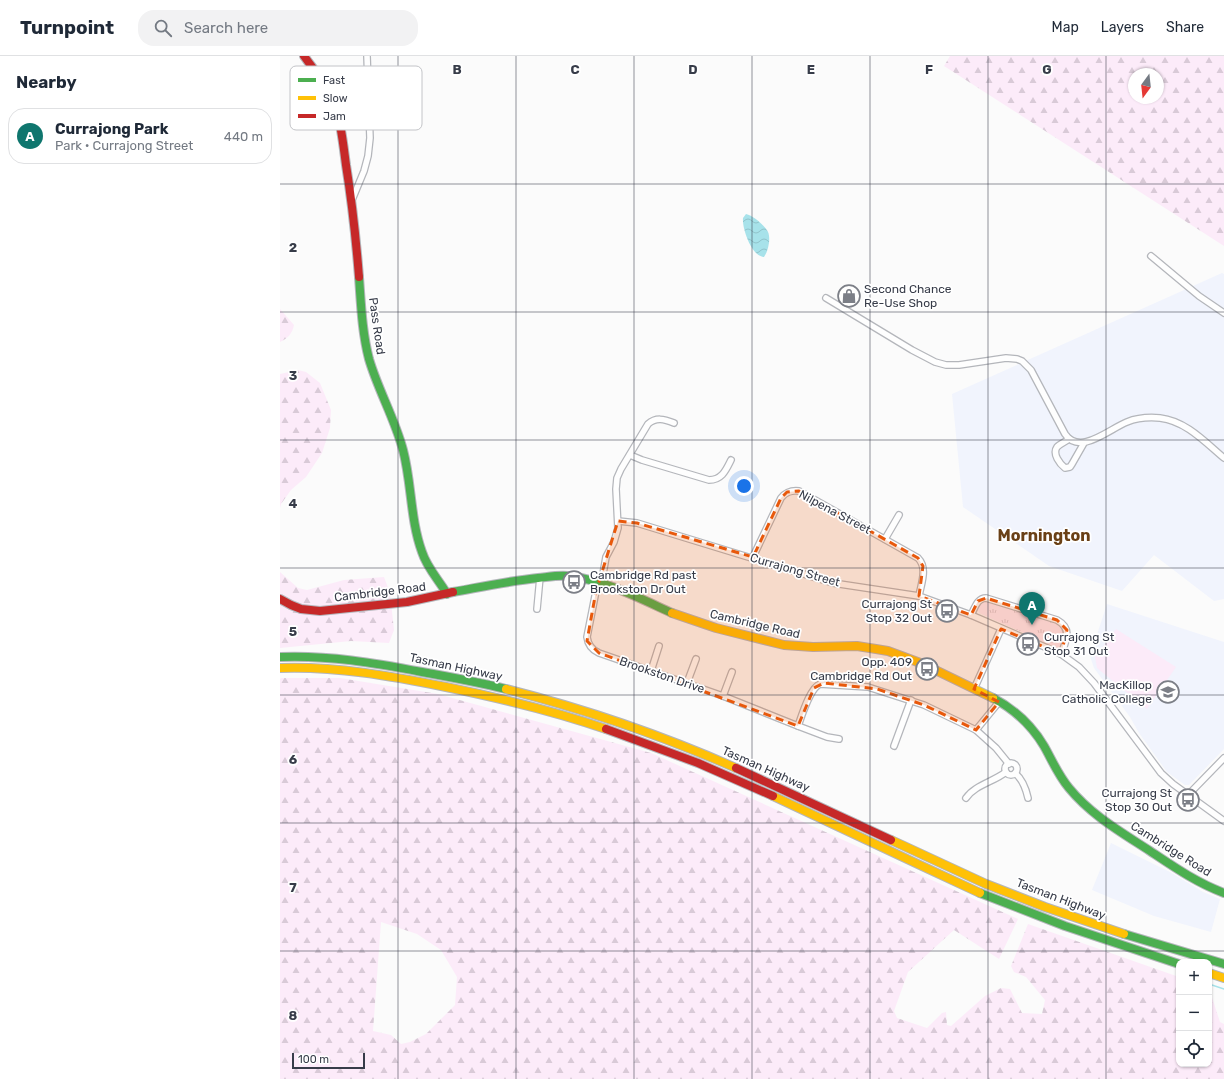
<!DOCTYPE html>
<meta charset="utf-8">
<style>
body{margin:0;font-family:Rubik,sans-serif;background:#f2f2f3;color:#1f2937}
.controls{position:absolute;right:12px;bottom:12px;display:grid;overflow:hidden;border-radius:8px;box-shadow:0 1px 3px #0004}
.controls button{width:36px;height:36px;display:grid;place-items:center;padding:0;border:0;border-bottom:1px solid #e0e1e3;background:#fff;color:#1f2937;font:20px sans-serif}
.compass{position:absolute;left:848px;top:12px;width:36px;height:36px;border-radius:50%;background:#fff;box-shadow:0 1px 3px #0004;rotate:195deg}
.scale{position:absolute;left:12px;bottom:10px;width:73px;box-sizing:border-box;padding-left:4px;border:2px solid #373c49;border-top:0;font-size:11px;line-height:14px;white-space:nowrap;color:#373c49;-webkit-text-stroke:3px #fff;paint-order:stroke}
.you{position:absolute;left:464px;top:430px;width:14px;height:14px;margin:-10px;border:3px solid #fff;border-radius:50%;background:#1a73e8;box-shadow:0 0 0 6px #1a73e833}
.badge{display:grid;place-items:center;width:26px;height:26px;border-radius:50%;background:#0f766e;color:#fff;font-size:13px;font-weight:700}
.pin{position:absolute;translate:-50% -33px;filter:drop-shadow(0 1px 2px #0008)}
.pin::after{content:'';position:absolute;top:21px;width:14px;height:12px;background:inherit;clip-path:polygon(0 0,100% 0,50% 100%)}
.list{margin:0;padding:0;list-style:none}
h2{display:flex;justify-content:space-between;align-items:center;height:52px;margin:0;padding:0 16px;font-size:17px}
h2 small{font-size:13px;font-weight:400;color:#747a83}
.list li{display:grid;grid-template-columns:26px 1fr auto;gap:12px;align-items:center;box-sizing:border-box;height:56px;margin:0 8px 8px;padding:0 8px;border:1px solid #e0e1e3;border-radius:16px}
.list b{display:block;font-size:15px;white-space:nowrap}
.list p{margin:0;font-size:13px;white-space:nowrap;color:#747a83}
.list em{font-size:13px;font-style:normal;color:#747a83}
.icon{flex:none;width:22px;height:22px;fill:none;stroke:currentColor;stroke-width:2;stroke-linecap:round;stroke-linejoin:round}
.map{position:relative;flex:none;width:944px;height:1023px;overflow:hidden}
header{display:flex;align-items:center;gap:24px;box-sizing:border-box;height:56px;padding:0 20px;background:#fff;border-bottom:1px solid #e0e1e3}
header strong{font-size:19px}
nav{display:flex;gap:22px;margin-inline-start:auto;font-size:14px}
.search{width:280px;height:36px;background:#f2f2f3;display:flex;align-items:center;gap:10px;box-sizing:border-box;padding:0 14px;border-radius:16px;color:#747a83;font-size:15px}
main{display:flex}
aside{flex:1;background:#fff}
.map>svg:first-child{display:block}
.built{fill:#f1f4fd}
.forest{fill:url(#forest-firs);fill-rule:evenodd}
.park{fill:url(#park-tufts)}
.pitch{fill:#fcebf9}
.water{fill:url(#water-waves)}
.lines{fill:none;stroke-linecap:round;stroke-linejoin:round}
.stream{stroke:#a7e2ea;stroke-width:1.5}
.street-casing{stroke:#b4b6bb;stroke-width:8}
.fast-casing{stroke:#b4b6bb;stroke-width:10}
.slow-casing{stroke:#b4b6bb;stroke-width:10}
.jam-casing{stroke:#b4b6bb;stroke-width:10}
.street{stroke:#fefefe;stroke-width:5.5}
.fast{stroke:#4caf50;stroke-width:8}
.slow{stroke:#ffc107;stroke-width:8}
.jam{stroke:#c62828;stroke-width:8}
.marked{fill:#e8590c;fill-opacity:0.2;stroke:#e8590c;stroke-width:3;stroke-dasharray:8 5;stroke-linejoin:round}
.grid{fill:none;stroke:#373c49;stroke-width:1;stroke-opacity:0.55}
.labels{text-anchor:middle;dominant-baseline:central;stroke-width:3.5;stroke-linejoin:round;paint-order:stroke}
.poi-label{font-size:12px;fill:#373c49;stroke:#fff;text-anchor:end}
.street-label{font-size:12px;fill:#373c49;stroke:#fff}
.district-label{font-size:16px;font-weight:bold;fill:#6a4016;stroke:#fff}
.key{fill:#fff;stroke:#c3c4c8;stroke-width:1}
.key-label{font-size:11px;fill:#373c49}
.grid-label{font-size:13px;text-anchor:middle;font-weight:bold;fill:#373c49;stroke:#fff;stroke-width:3.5;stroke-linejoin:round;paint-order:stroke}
</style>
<header>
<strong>Turnpoint</strong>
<div class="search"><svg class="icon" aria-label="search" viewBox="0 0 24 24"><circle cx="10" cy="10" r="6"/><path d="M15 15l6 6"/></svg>Search here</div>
<nav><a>Map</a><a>Layers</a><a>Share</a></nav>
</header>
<main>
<aside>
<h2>Nearby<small></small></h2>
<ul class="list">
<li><span class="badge">A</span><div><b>Currajong Park</b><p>Park · Currajong Street</p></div><em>440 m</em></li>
</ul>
</aside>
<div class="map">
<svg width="944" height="1023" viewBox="0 0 944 1023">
<defs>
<pattern id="forest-firs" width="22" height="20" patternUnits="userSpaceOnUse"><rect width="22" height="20" fill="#fcebf9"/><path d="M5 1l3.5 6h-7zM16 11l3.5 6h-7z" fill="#d9cad7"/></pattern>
<pattern id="park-tufts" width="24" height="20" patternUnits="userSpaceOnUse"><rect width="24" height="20" fill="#fcebf9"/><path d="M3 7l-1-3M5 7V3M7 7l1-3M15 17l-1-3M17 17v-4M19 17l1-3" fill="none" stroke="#d9cad7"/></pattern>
<pattern id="water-waves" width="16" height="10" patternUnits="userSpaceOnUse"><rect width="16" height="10" fill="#a7e2ea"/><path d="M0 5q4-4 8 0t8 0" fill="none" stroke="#90c3ca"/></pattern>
</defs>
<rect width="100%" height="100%" fill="#fbfbfb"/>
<!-- built -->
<g class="built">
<path d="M942,217L944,218V543L934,545L874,499L842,535L769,510L683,451L672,338Z"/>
<path d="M827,548L944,586V693L909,729H905L887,716L859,677L850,661L814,612L810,600Z"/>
<path d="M831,787L890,816L923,836L940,843L931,876L874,860L812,834Z"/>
</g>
<!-- forest -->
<g class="forest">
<path d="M670,0H944V190L664,10ZM854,18H878V42H854Z"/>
<path d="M0,253L14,269C12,278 8,282 0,286Z"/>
<path d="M18,314L26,316L40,327L51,354L50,372L42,397L26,421L11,434L1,448L0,452V318Z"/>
<path d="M0,516L18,532L27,534L64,524L104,521L110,537L114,574L109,587L71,585L0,592Z"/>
<path d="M1,622H60L158,638L371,697L738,863L719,903L674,874L628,916L614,955L617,962L647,972L662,957L666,956L667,969L671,970L705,940L721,932L730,933L742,957L762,958L765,944L746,921L734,916L731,910L748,868L899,921V1008H929V932L940,966L944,968V1023H0V623ZM101,866L137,878L161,894L177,921L175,949L146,978L130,986L121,988L111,979L93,975Z"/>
</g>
<!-- park -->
<path class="park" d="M706,544L778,568C786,574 787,587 777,592L699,557L698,553L700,546Z"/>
<!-- pitch -->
<path class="pitch" d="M836,573L896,611L867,653L817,612L815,601Z"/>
<!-- water -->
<path class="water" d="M466,158C474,160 484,169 488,176C491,183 488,195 484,201C471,200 462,172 463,162Z"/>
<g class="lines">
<!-- stream -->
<path class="stream" d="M929,928L944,933"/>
<!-- street casing -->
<g class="street-casing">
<g id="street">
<path d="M72,144L84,115L88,100L90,82L87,0"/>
<path d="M871,200L919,240L944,257"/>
<path d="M546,242L632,294L655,306L666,309H679L726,302L737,303L742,305L751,314L785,378C800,400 829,373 847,366C857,362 869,361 880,362C906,365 925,386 944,402"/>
<path d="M394,367C384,363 376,361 368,368L341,413L337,422L336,433L338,472L334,486L326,501L323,518L316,535L307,581C308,589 312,594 319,597L443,640L518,670"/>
<path d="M789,383C785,386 780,388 777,391C772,398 780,408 785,412L790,411L792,408L804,387"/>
<path d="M350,399L362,404L429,424C442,424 446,414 451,404"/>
<path d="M338,465L357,467L553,527L639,540L691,559L781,598L799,611L814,627L881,717L893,728L944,765"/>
<path d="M605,483L619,459"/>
<path d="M473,501L501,442C506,436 511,434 519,435L638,502C648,512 641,528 639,540"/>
<path d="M257,553L260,521"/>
<path d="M691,559C695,552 697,542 706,542L777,564C793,573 786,585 781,598"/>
<path d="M371,615L379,590"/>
<path d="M407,627L416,603"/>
<path d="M694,633L721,573"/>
<path d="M443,640L452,616"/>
<path d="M696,674L719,646"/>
<path d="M559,683L547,681L518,670C522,659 530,632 540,628L588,631L644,649L696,674L716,692L729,708"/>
<path d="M614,690L631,644"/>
<circle cx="731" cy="713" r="6"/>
<path d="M735,717C742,723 746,733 748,742"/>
<path d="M908,739L944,702"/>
<path d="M686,742C695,729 713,726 726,716"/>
</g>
</g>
<!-- fast casing -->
<g class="fast-casing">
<g id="fast">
<path d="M79,221C81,248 82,276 89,303C98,334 115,363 123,394C132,428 130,463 142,496C147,512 159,524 167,538"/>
<path d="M173,536C201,531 229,525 258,522C268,521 278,519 288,520C325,524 359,542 392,557"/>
<path d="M0,601C48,599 95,607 142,616C170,621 198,626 226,633"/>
<path d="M713,642C734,653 752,670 764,690C772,704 778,719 789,732C811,759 841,776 870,795C894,811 917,827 944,837"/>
<path d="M700,837L785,870L899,908"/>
<path d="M844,878L944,908"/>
</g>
</g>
<!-- slow casing -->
<g class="slow-casing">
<g id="slow">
<path d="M392,557L436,572L504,589L533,591L577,590L596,593L608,595L643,608L713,642"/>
<path d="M0,612C56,610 111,620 166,631C220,642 274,655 326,673"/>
<path d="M226,633C305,653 381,679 456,712"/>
<path d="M493,740L642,810L700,837"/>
<path d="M611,784L706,828L765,851L844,878"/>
<path d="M929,917L944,922"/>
</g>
</g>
<!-- jam casing -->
<g class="jam-casing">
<g id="jam">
<path d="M24,0C34,14 46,28 52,43C61,64 63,87 66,109C72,146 76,183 79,221"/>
<path d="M0,543L11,549L21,553L40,555L127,546L173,536"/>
<path d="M326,673L418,707L493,740"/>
<path d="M456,712L611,784"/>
</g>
</g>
<!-- street -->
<use href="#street" class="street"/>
<!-- fast -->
<use href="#fast" class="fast"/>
<!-- slow -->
<use href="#slow" class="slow"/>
<!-- jam -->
<use href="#jam" class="jam"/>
</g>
<!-- marked area -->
<path class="marked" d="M519,435L638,502L643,510L639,540L691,559L698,545L706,542L777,564L787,574L781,598L721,573L694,633L719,646L696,674L644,649L597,633L544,627L534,632L518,670L319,597L307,585L316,535L338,465L357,467L473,501L501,442L507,436Z"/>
<!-- grid -->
<path class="grid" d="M118,0V1023M236,0V1023M354,0V1023M472,0V1023M590,0V1023M708,0V1023M826,0V1023M0,128H944M0,256H944M0,384H944M0,512H944M0,639H944M0,767H944M0,895H944"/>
<!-- icons -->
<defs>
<g id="shop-ring" transform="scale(1.15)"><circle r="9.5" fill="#fff" stroke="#7c7f87" stroke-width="1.5"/><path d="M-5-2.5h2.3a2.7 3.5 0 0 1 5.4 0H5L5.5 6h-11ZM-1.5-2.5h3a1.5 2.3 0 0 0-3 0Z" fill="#7c7f87"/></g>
<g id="bus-ring" transform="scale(1.15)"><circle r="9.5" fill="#fff" stroke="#7c7f87" stroke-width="1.5"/><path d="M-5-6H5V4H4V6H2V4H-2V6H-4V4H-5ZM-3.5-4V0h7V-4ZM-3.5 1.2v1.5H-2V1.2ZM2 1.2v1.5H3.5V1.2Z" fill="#7c7f87"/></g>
<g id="school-ring" transform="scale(1.15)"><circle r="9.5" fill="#fff" stroke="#7c7f87" stroke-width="1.5"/><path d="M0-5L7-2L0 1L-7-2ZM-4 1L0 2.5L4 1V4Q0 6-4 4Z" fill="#7c7f87"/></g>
</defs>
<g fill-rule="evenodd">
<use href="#shop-ring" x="569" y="240"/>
<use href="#bus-ring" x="294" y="526"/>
<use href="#bus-ring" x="667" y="555"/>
<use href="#bus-ring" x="748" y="588"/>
<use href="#bus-ring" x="647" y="613"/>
<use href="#school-ring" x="888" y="636"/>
<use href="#bus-ring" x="908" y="744"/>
</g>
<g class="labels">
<!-- poi labels -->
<g class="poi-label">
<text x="584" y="233" text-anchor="start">Second Chance<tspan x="584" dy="14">Re-Use Shop</tspan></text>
<text x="310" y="519" text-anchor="start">Cambridge Rd past<tspan x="310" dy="14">Brookston Dr Out</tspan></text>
<text x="652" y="548">Currajong St<tspan x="652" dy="14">Stop 32 Out</tspan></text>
<text x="764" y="581" text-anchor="start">Currajong St<tspan x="764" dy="14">Stop 31 Out</tspan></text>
<text x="632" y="606">Opp. 409<tspan x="632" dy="14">Cambridge Rd Out</tspan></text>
<text x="872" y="629">MacKillop<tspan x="872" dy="14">Catholic College</tspan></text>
<text x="892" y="737">Currajong St<tspan x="892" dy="14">Stop 30 Out</tspan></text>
</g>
<!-- street labels -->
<g class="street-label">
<text transform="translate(97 270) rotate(82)">Pass Road</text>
<text transform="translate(555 456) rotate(28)">Nilpena Street</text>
<text transform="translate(515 514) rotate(16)">Currajong Street</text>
<text transform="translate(100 536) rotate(-7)">Cambridge Road</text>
<text transform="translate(475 568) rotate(13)">Cambridge Road</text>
<text transform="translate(176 611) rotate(12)">Tasman Highway</text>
<text transform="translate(382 619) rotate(19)">Brookston Drive</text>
<text transform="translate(486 713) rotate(24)">Tasman Highway</text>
<text transform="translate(891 793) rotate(32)">Cambridge Road</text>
<text transform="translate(781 843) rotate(21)">Tasman Highway</text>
</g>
<!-- district labels -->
<g class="district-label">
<text x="764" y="479">Mornington</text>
</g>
</g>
<!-- legend -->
<rect x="10" y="10" width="132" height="64" rx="6" class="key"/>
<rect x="18" y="22" width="18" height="4" fill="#4caf50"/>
<rect x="18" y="40" width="18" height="4" fill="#ffc107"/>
<rect x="18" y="58" width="18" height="4" fill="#c62828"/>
<g class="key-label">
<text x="43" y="28">Fast</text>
<text x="43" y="46">Slow</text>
<text x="43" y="64">Jam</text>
</g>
<g class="grid-label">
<text x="177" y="18">B</text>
<text x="295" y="18">C</text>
<text x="413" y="18">D</text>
<text x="531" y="18">E</text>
<text x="649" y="18">F</text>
<text x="767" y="18">G</text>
<text x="13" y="196">2</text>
<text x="13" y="324">3</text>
<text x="13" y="452">4</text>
<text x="13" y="580">5</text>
<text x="13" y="708">6</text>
<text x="13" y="836">7</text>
<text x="13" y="964">8</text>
</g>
</svg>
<div class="controls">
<button>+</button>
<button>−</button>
<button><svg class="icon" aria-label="locate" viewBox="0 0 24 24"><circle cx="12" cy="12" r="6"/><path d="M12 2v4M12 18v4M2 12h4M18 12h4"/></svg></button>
</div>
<svg class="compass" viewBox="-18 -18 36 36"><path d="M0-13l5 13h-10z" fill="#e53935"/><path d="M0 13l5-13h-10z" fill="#747a83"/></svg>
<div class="scale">100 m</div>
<div class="you"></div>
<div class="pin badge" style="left:752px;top:569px">A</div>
</div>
</main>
